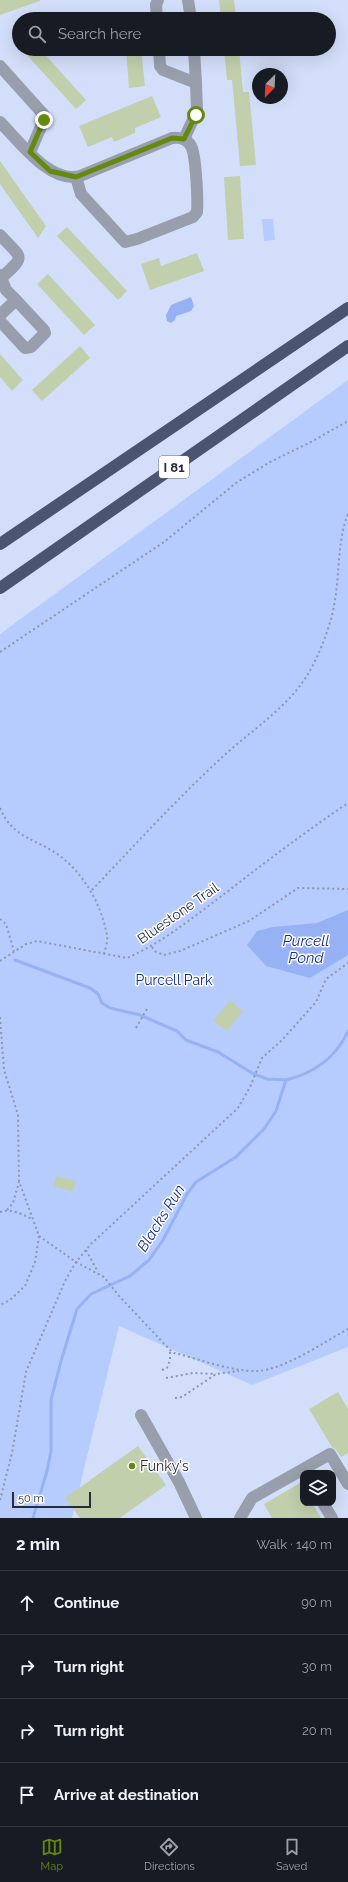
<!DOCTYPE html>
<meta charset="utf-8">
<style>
body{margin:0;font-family:Raleway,sans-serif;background:#242831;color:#f1f3f6}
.controls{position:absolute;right:12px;bottom:12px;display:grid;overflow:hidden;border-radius:8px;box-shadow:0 4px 16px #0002}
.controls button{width:36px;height:36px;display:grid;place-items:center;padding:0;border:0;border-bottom:1px solid #363941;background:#171b24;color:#f1f3f6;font:20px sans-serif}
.compass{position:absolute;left:252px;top:68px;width:36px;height:36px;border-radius:50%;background:#171b24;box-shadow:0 4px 16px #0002;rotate:204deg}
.scale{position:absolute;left:12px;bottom:10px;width:79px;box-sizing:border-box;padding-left:4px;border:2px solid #262c39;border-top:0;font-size:11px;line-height:14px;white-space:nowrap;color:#262c39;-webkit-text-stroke:3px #fff;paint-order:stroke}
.stop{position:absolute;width:12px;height:12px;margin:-9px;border:3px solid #65890f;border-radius:50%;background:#fff}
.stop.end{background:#65890f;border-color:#fff;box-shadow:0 1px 4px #0008}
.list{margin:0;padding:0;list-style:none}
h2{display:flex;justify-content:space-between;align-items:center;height:52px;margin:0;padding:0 16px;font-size:17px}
h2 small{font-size:13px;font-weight:400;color:#9ea1a6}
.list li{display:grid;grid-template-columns:26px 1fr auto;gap:12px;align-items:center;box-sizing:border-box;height:64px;padding:0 16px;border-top:1px solid #363941}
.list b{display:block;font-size:15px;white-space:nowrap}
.list em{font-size:13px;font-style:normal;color:#9ea1a6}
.icon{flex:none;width:22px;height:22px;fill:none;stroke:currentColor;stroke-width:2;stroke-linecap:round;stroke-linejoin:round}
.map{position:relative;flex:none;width:348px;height:1518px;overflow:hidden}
.search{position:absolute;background:#171b24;box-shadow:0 4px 16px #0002;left:12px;right:12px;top:12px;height:44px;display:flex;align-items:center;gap:10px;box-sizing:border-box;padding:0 14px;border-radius:22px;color:#9ea1a6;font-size:15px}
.sheet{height:308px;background:#171b24}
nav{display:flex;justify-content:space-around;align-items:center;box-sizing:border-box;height:56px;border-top:1px solid #363941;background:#171b24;font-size:11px;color:#9ea1a6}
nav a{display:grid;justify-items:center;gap:2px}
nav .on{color:#65890f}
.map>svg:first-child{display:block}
.green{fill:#b7ccfe}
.water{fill:#96b1f4}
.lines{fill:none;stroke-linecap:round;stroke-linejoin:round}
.stream{stroke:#96b1f4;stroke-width:3}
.building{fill:#c1cfad}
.path{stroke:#8d97ac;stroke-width:2;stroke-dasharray:2 3;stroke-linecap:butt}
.minor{stroke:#989eac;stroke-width:12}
.highway{stroke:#495571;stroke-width:12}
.route{stroke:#65890f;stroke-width:5}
.poi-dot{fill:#65890f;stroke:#fff;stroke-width:1.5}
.labels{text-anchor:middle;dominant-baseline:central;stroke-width:3;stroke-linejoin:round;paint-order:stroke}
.shield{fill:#fff;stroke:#676b74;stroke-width:1}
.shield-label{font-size:13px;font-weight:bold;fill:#262c39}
.street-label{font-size:14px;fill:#262c39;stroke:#fff}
.park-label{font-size:14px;fill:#152b88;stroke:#fff}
.poi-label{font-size:14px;fill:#262c39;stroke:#fff;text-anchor:start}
.water-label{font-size:15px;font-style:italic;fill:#152b88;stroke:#fff}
</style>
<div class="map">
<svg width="348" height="1518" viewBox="0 0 348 1518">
<rect width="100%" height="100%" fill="#d3dffa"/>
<!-- green -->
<g class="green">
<path d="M262,219H273L275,240L264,241Z"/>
<path d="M348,380V1347L252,1385L119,1326L72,1518H0V634Z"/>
</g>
<!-- water -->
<g class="water">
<path d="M191,297L194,306L191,311L176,316L175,320L171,323L167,321L166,315L171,305Z"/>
<path d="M348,910V955L310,978L266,966L247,945L257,931L273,927L317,923Z"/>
</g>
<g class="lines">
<!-- stream -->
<g class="stream">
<path d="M15,960L90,988L98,994L102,1003L110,1008L140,1015L177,1031L186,1040L218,1052L252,1073L267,1079L286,1080"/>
<path d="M33,1518L47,1471L51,1451V1400L61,1361L77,1309L91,1294L130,1276L149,1260L163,1240L187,1194L196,1182L236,1157L264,1129L276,1111L286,1080C314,1073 336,1058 348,1031"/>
</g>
</g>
<!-- building -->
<g class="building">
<path d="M0,0H40V1L0,15Z"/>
<path d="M219,0H234L236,19H221Z"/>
<path d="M32,49H40L86,100L76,109L26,54Z"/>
<path d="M126,49H141L145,86L129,88Z"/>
<path d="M224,49H239L243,92H249L256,165L240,166L232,80H227Z"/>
<path d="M152,96L161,117L135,128V133L114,142L112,137L88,147L79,126Z"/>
<path d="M0,161L46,226L38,238L0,184Z"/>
<path d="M240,176L244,239L228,240L224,177Z"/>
<path d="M67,227L127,291L118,300L57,236Z"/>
<path d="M197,253L204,271L150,290L141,264L159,258L161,266Z"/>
<path d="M48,274L95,325L84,335L37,284Z"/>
<path d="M80,346L90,358L42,401L32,390Z"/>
<path d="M0,354L23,380L12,391L0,377Z"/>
<path d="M230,1000L243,1011L227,1031L213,1021Z"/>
<path d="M56,1176L76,1181L73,1192L53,1186Z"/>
<path d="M338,1392L348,1409V1453L341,1457L336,1450L332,1447L309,1409Z"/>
<path d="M138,1446L166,1485L120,1518H80L65,1498Z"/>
<path d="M300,1483L303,1488V1503H312L321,1518H272L264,1504Z"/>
</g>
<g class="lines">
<!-- path -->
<g class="path">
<path d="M0,652L164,542L236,483L270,462L311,442L348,421"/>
<path d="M0,808C13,839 36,838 60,856C85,875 102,906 107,936C108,942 105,949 104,954"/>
<path d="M92,890C133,847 173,803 217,762C251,729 294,706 315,661C324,642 332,621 335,600C340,571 337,542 348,514"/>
<path d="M0,919L6,924L14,951"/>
<path d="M152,947L156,952L164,955L180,951L249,921L298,888L348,889"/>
<path d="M0,961L26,944L37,941L127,958C162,943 192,918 223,895C264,863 305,832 348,803"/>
<path d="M0,1017L4,1070L18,1115L19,1181L39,1236L35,1262L25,1286L10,1300L0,1305"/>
<path d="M136,1028L148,1007"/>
<path d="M7,1210L13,1203L19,1182"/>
<path d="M0,1212C12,1208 21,1214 32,1219"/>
<path d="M39,1236L76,1262L104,1277L119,1296L170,1350L174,1353C200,1359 232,1372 257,1371C284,1370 324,1342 348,1329"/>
<path d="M86,1250L98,1272"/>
<path d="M162,1370L167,1368L170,1360V1351"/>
<path d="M166,1378L193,1373L216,1374"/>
<path d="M175,1398L182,1397L216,1374L239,1371"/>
<path d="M0,1500L12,1453L26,1372L65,1281L76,1262L91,1244L238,1108L250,1087L262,1058L282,1040L316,1002L326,979L348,963"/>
</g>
<!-- minor -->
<g class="minor">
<path d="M188,0L191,19"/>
<path d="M157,19L156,5L158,0"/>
<path d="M159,49L160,66L163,70L196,83L194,49"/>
<path d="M0,66L44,115L43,122L30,152"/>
<path d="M0,122C19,141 50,184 80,176L172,138C179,137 187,139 191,146C196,155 198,200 197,212L193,217L137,239L125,242L81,194L76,177"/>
<path d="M184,139L197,111L196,83"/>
<path d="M0,235C22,259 27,255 1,278"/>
<path d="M0,275L6,290L16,300"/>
<path d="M0,315L16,300L44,330L45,333L31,347L25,348L0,321"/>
<path d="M141,1415L179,1482L196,1518"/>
<path d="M323,1503L332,1518"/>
<path d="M240,1518L252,1498L330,1454L348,1484"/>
</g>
<!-- highway -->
<g class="highway">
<path d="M0,544L348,308"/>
<path d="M0,588L348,346"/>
</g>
</g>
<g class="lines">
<!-- route -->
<path class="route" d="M44,120L30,152L50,171L76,177L172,138L184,139L196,115"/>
</g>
<!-- markers -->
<circle class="poi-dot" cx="132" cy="1466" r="4"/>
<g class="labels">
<!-- shield labels -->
<rect class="shield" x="159" y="456" width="30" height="22" rx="3"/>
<g class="shield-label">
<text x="174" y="467">I 81</text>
</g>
<!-- street labels -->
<g class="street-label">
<text transform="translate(178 913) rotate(-35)">Bluestone Trail</text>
</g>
<!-- park labels -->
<g class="park-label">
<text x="174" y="980">Purcell Park</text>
</g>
<!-- poi labels -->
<g class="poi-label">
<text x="140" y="1466">Funky's</text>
</g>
<!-- water labels -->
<g class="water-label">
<text x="306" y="941">Purcell<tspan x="306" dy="17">Pond</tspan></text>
<text transform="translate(161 1218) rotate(-58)">Blacks Run</text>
</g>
</g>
</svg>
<div class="controls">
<button><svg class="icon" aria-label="layers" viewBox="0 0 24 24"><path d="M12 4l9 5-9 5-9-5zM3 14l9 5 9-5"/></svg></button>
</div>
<svg class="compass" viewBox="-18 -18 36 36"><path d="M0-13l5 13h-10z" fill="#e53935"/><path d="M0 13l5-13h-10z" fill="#9ea1a6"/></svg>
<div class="scale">50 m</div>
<div class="stop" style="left:196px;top:115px"></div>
<div class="stop end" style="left:44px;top:120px"></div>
<div class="search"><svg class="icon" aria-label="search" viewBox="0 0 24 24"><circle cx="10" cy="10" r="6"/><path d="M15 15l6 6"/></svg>Search here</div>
</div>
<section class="sheet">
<h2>2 min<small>Walk · 140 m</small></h2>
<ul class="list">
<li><svg class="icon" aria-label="ahead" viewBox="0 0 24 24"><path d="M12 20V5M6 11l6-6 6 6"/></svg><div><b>Continue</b></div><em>90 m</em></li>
<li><svg class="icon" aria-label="right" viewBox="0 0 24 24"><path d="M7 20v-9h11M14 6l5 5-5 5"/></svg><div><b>Turn right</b></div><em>30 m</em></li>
<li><svg class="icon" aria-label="right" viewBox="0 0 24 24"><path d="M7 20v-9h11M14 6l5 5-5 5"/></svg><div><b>Turn right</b></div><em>20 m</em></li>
<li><svg class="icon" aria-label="arrive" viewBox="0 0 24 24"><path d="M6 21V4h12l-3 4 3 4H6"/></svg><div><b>Arrive at destination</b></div></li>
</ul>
</section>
<nav>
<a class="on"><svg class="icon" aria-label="map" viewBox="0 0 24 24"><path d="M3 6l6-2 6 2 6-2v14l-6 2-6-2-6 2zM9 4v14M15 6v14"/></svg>Map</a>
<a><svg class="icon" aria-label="directions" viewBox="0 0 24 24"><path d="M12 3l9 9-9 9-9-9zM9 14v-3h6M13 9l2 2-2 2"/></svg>Directions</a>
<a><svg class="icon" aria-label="saved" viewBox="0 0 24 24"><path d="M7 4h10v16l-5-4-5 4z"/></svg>Saved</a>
</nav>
